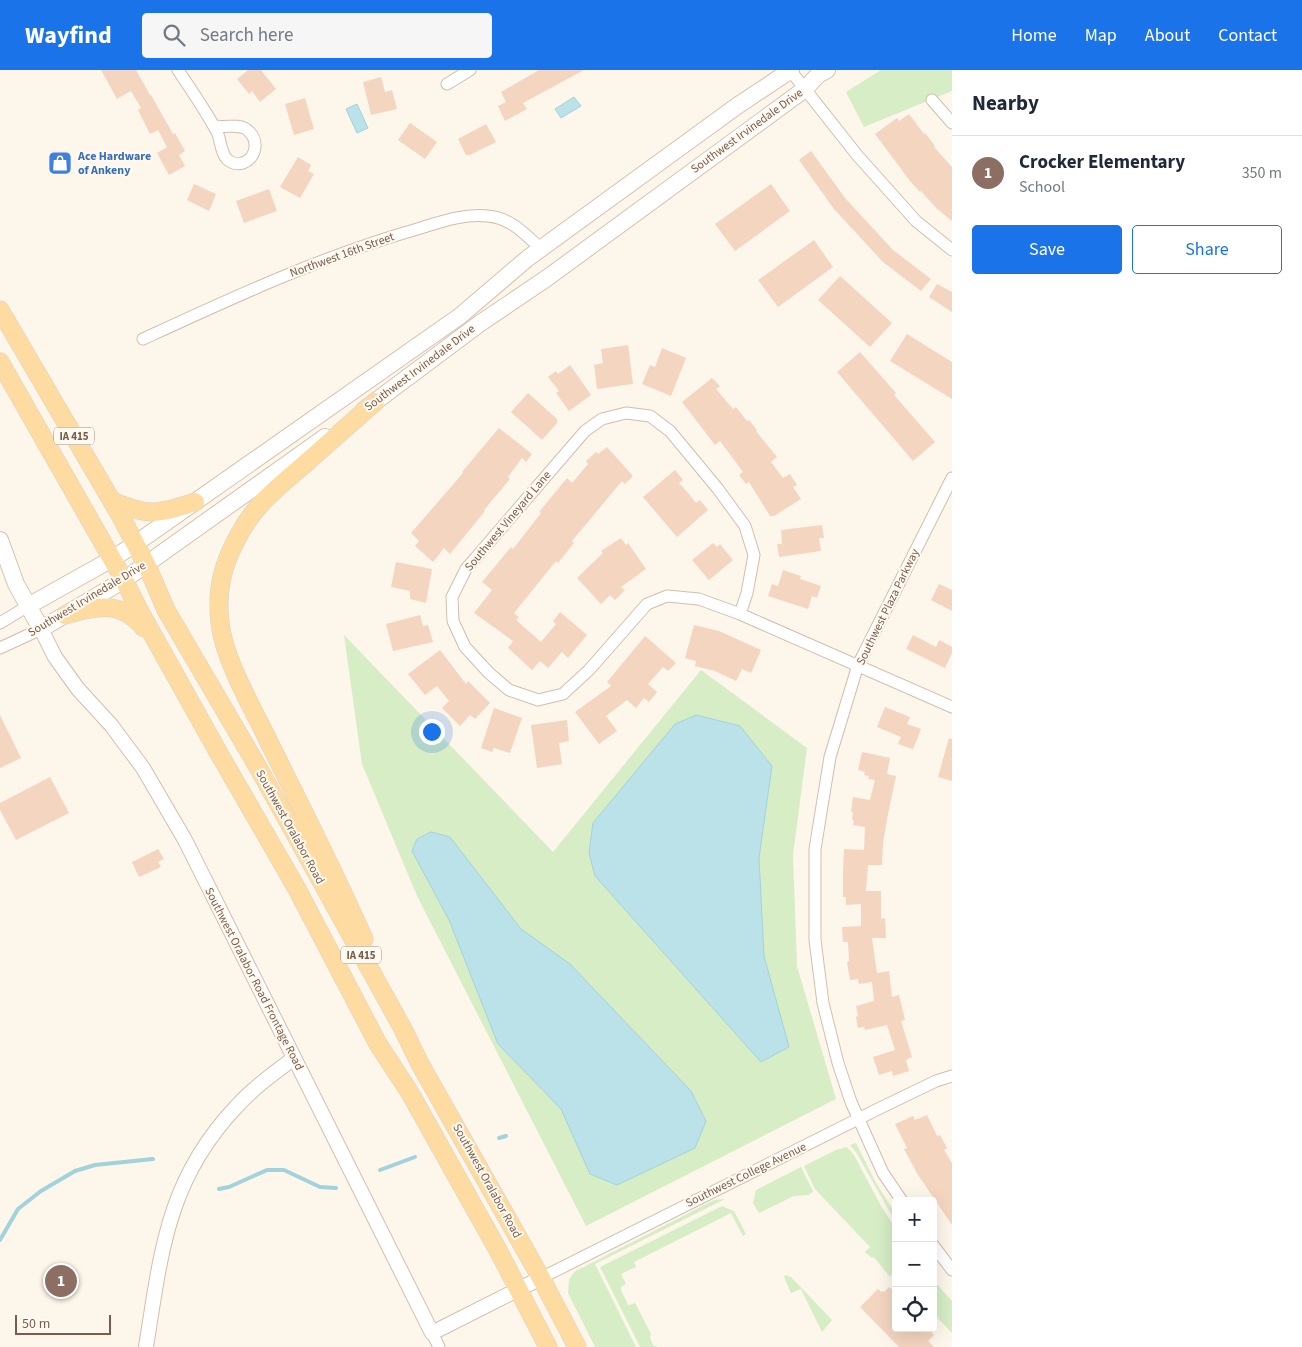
<!DOCTYPE html>
<meta charset="utf-8">
<style>
body{margin:0;font-family:"Source Sans 3",sans-serif;background:#f6f6f7;color:#1f2937}
.controls{position:absolute;right:15px;bottom:15px;display:grid;overflow:hidden;border-radius:5px;box-shadow:0 5px 20px #0002}
.controls button{width:45px;height:45px;display:grid;place-items:center;padding:0;border:0;border-bottom:1px solid #e0e1e3;background:#fff;color:#1f2937;font:25px sans-serif}
.scale{position:absolute;left:15px;bottom:12px;width:96px;box-sizing:border-box;padding-left:5px;border:2px solid #7a5c4b;border-top:0;font-size:14px;line-height:18px;white-space:nowrap;color:#7a5c4b;-webkit-text-stroke:4px #fffaf1;paint-order:stroke}
.you{position:absolute;left:431px;top:661px;width:18px;height:18px;margin:-12px;border:4px solid #fff;border-radius:50%;background:#1a73e8;box-shadow:0 0 0 8px #1a73e833}
.badge{display:grid;place-items:center;width:32px;height:32px;border-radius:50%;background:#1a73e8;color:#fff;font-size:16px;font-weight:700}
.pin{position:absolute;translate:-50% -50%;border:2px solid #fff;box-shadow:0 1px 5px #0006}
.list{margin:0;padding:0;list-style:none}
h2{display:flex;justify-content:space-between;align-items:center;height:65px;margin:0;padding:0 20px;font-size:21px}
h2 small{font-size:16px;font-weight:400;color:#747a83}
.list li{display:grid;grid-template-columns:32px 1fr auto;gap:15px;align-items:center;box-sizing:border-box;height:75px;padding:0 20px;border-top:1px solid #e0e1e3}
.list b{display:block;font-size:19px;white-space:nowrap}
.list p{margin:0;font-size:16px;white-space:nowrap;color:#747a83}
.list em{font-size:16px;font-style:normal;color:#747a83}
.actions{display:flex;gap:10px;padding:15px 20px}
.actions a{flex:1;padding:11px 0;border:1px solid #1a73e8;border-radius:5px;text-align:center;font-size:18px;color:#1a73e8}
.actions .main{background:#1a73e8;color:#fff}
.icon{flex:none;width:28px;height:28px;fill:none;stroke:currentColor;stroke-width:2;stroke-linecap:round;stroke-linejoin:round}
.map{position:relative;flex:none;width:952px;height:1277px;overflow:hidden}
header{display:flex;align-items:center;gap:30px;box-sizing:border-box;height:70px;padding:0 25px;background:#1a73e8;color:#fff}
header strong{font-size:24px}
nav{display:flex;gap:28px;margin-inline-start:auto;font-size:18px}
.search{width:350px;height:45px;background:#f6f6f7;display:flex;align-items:center;gap:12px;box-sizing:border-box;padding:0 18px;border-radius:5px;color:#747a83;font-size:19px}
main{display:flex}
aside{flex:1;background:#fff}
.map>svg:first-child{display:block}
.green{fill:#d6edc6}
.water{fill:#bce2e9;stroke:#a2d2db}
.lines{fill:none;stroke-linecap:round;stroke-linejoin:round}
.stream{stroke:#a2d2db;stroke-width:4}
.building{fill:#f4d5c0}
.minor-casing{stroke:#d1beae;stroke-width:13}
.tertiary-casing{stroke:#d1beae;stroke-width:16}
.secondary-casing{stroke:#d7c0ad;stroke-width:18}
.primary-casing{stroke:#dad1cd;stroke-width:19}
.minor{stroke:#fff;stroke-width:11}
.tertiary{stroke:#fff;stroke-width:14}
.secondary{stroke:#fff;stroke-width:16}
.primary{stroke:#fedba0;stroke-width:18}
.labels{text-anchor:middle;dominant-baseline:central;stroke-width:4;stroke-linejoin:round;paint-order:stroke}
.shield{fill:#fffaf1;stroke:#a28b7d;stroke-width:1}
.shield-label{font-size:11px;font-weight:bold;fill:#7a5c4b}
.street-label{font-size:12px;fill:#7a5c4b;stroke:#fffaf1}
.shop-label{font-size:12px;font-weight:bold;fill:#366cbe;stroke:#fffaf1;text-anchor:start}
</style>
<header>
<strong>Wayfind</strong>
<div class="search"><svg class="icon" aria-label="search" viewBox="0 0 24 24"><circle cx="10" cy="10" r="6"/><path d="M15 15l6 6"/></svg>Search here</div>
<nav><a>Home</a><a>Map</a><a>About</a><a>Contact</a></nav>
</header>
<main>
<div class="map">
<svg width="952" height="1277" viewBox="0 0 952 1277">
<rect width="100%" height="100%" fill="#fdf6ea"/>
<!-- green -->
<g class="green">
<path d="M881,0H952V21L864,57L846,22Z"/>
<path d="M344,565L553,782L701,600L807,678L793,785L797,896L836,1029L586,1156L417,826L362,694Z"/>
<path d="M856,1073L875,1111L896,1145V1153L856,1082L850,1075Z"/>
<path d="M847,1077L854,1085L881,1136L896,1159V1204L894,1202L890,1207L874,1187L872,1188L865,1182L870,1177L815,1119L804,1096L836,1080Z"/>
<path d="M801,1097L813,1121L809,1125L794,1126L759,1143L753,1133L756,1120Z"/>
<path d="M725,1129L595,1194L636,1277H595L568,1223L569,1210L574,1202L714,1130Z"/>
<path d="M722,1136L734,1141L746,1164L743,1166L731,1143L634,1192L636,1197L621,1204L626,1214L621,1217V1220L628,1235H630L635,1233L651,1264L650,1267L653,1275L658,1277H640L600,1197Z"/>
<path d="M785,1205L791,1207L832,1250L822,1262L801,1219L791,1223L784,1207Z"/>
<path d="M933,1210L952,1231V1263L933,1243Z"/>
</g>
<!-- water -->
<g class="water">
<path d="M574,27L581,36L561,48L555,39Z"/>
<path d="M357,34L368,58L357,63L346,39Z"/>
<path d="M696,645L740,656L772,696L759,788L764,886L789,977L761,992L595,806L589,783L593,753L675,654Z"/>
<path d="M431,762L450,767L521,859L570,894L691,1021L706,1051L695,1078L617,1115L590,1104L561,1039L498,974L449,850L412,781L417,769Z"/>
</g>
<g class="lines">
<!-- stream -->
<g class="stream">
<path d="M499,1068L506,1066"/>
<path d="M380,1100L415,1087"/>
<path d="M219,1119L229,1117L267,1100H284L320,1117L336,1118"/>
<path d="M0,1170L18,1139L41,1121L75,1101L95,1095L153,1089"/>
</g>
</g>
<!-- building -->
<g class="building">
<path d="M101,0H136L150,25H151L173,64L175,63L185,81L179,85L185,96L169,105L157,83L167,77L158,60L150,64L138,40L141,38L131,21L117,29Z"/>
<path d="M248,0H261L276,19L260,32L252,21L249,24L237,9Z"/>
<path d="M539,0H584L523,33L527,39L505,51L498,36L506,32L501,22Z"/>
<path d="M381,7L385,22L392,20L397,39L371,45L363,12Z"/>
<path d="M305,28L314,59L294,65L285,34Z"/>
<path d="M909,44L924,64L925,63L935,76L934,77L952,97V151L936,138L921,121L920,122L910,111L875,64L897,48L899,51Z"/>
<path d="M410,53L437,72L425,89L398,70Z"/>
<path d="M486,54L496,72L470,85H466L458,69Z"/>
<path d="M811,81L845,128L893,180L931,209L921,221L883,192L834,139L799,90Z"/>
<path d="M298,87L311,95L308,101L314,104L300,128L280,117Z"/>
<path d="M194,114L216,124L209,141L187,130Z"/>
<path d="M771,114L790,141L735,181L715,154Z"/>
<path d="M269,119L277,141L244,153L236,131Z"/>
<path d="M814,170L833,197L778,237L758,210Z"/>
<path d="M840,206L892,253L870,277L818,230Z"/>
<path d="M937,214L952,222V242L929,227Z"/>
<path d="M907,264L952,292V329L890,291Z"/>
<path d="M628,275L633,314L597,319L594,295L603,293L601,279Z"/>
<path d="M662,278L686,288L671,326L642,314L650,295L655,297Z"/>
<path d="M860,282L896,323L894,325L935,372L913,391L837,302Z"/>
<path d="M570,295L591,325L569,341L556,323L559,321L548,307L556,301L558,304Z"/>
<path d="M712,308L720,316L716,319L733,339L736,337L747,351L749,350L757,360L756,361L777,387L771,392L783,408L790,404L797,415L793,417L801,429L774,446H770L749,412L746,414L739,405L743,402L720,371L715,375L682,332Z"/>
<path d="M528,323L557,349V353L542,370L511,342Z"/>
<path d="M499,358L532,384L526,392L522,388L508,407L510,409L484,440L485,441L450,484L444,478L433,492L415,476L419,471L411,463L463,403L462,402Z"/>
<path d="M607,377L633,406L625,414L622,411L572,471L574,473L558,493L556,491L514,543L519,547L516,550L541,572L556,554L553,551L560,542L587,565L568,588L562,582L548,598L540,591L532,600L508,578L513,571L474,543L492,520L482,512L511,477L513,479L541,443L539,442L567,408L572,413L588,394L586,391L596,382L598,384Z"/>
<path d="M675,400L683,410L679,413L688,423L696,433L700,430L708,440L677,467L643,427Z"/>
<path d="M822,455L824,468H819L821,481L779,487L777,474H782L781,460Z"/>
<path d="M621,468L626,475L628,473L646,499L621,517L625,520L615,530L610,525L601,534L577,508L603,483L601,481Z"/>
<path d="M713,473L717,477L720,474L733,490L709,510L692,490Z"/>
<path d="M396,492L432,499L426,533L410,529V521L391,517Z"/>
<path d="M783,500L801,506L800,509L821,516L817,528L812,526L808,539L768,526L772,514L778,516Z"/>
<path d="M939,514L952,520V541L931,530Z"/>
<path d="M420,545L423,556L428,555L433,572L393,581L386,554Z"/>
<path d="M694,555L719,561L761,580L751,603L742,599L736,611L715,601L695,596L696,591L685,588Z"/>
<path d="M913,565L936,577L939,570L952,577V583L945,598L906,579Z"/>
<path d="M645,566L676,593L668,601L663,597L648,614L657,622L649,632L644,628L636,638L627,630L606,646L617,661L599,674L575,642L611,616L607,612Z"/>
<path d="M440,580L466,614L468,611L490,633L475,649L470,645L460,656L442,638L449,631L437,616L425,625L408,604Z"/>
<path d="M885,637L910,647L907,654L921,659L913,679L898,674L901,667L877,657Z"/>
<path d="M494,638L522,648L510,683L494,678L492,682L481,678Z"/>
<path d="M0,645L21,688L0,698Z"/>
<path d="M567,650L569,671L559,673L562,694L537,698L531,655Z"/>
<path d="M949,668L952,669V711L938,707Z"/>
<path d="M862,682L890,688L887,704L896,706L888,744L883,773L882,795H868L866,821H881V849L885,848L886,868H872L877,903L889,901L892,927L899,925L905,950L901,951L912,987L906,990L909,1001L893,1006L892,1001L879,1005L873,987L895,980L887,955L865,960L864,957L858,958L856,947L858,946L856,936L874,931L872,912L859,914L858,909L850,910L847,892L849,891L848,872H843L842,857L861,856V834L846,835V827H843V801L844,779L864,780L865,757L853,755L854,750H852L853,742H851L853,727L870,730L875,710L868,709L869,706L864,705L865,702L858,700Z"/>
<path d="M50,707L69,743L16,770L0,740V733Z"/>
<path d="M158,779L164,789L158,792L161,797L139,807L132,792Z"/>
<path d="M927,1045L937,1066L940,1065L947,1078L944,1080L952,1093V1155L918,1105L904,1079L907,1078L895,1054L913,1046L915,1050Z"/>
<path d="M896,1215V1258H928L934,1265L928,1271L934,1277H899L860,1237L878,1219L881,1222L883,1221L884,1222L889,1217L891,1219Z"/>
</g>
<g class="lines">
<!-- minor casing -->
<g class="minor-casing">
<g id="minor">
<path d="M178,0C191,20 206,41 217,62C221,70 220,80 226,88C230,93 237,95 243,93C258,87 259,68 246,59C237,53 223,59 213,55"/>
<path d="M790,0L857,85L916,151L952,180"/>
<path d="M447,14L470,0"/>
<path d="M932,30L952,53"/>
<path d="M143,269C232,228 320,187 414,160C437,153 463,143 488,146C511,148 525,164 541,179"/>
<path d="M740,544L699,529L667,526L647,534L589,600L563,624L538,630L509,620L489,603L465,577L453,551L452,527L466,499L585,361L602,349L626,343L650,346L670,361L718,419L745,456L754,485L747,523L740,544L952,637"/>
<path d="M0,553L28,536"/>
<path d="M0,578L41,559"/>
<path d="M902,1131L883,1103L851,1032L838,993L823,933L815,870V779L830,687L858,595L952,408"/>
<path d="M933,1175L952,1200"/>
<path d="M541,1208L876,1040L936,1011L952,1006"/>
<path d="M432,1263L439,1277"/>
</g>
</g>
<!-- tertiary casing -->
<g class="tertiary-casing">
<g id="tertiary">
<path d="M41,559L55,587L78,619L111,655L143,698L185,770L432,1263L541,1208"/>
<path d="M146,1277C161,1183 167,1110 236,1037C253,1018 274,1003 294,988"/>
</g>
</g>
<!-- secondary casing -->
<g class="secondary-casing">
<g id="secondary">
<path d="M364,340L479,254L547,208L805,19L818,5L827,0"/>
<path d="M0,470L16,514L41,559L124,510L325,367"/>
<path d="M28,536L112,489L135,474L460,246L528,188L737,36L791,0"/>
</g>
</g>
<!-- primary casing -->
<g class="primary-casing">
<g id="primary">
<path d="M0,240L120,445L148,498L166,540L259,699L403,959L420,994L541,1208L577,1277"/>
<path d="M0,292L124,510L140,542L217,680L297,819L378,974L410,1023L499,1182L548,1277"/>
<path d="M112,431C150,447 157,444 195,432"/>
<path d="M65,545C96,536 121,530 144,558"/>
<path d="M364,869C334,801 300,735 267,668C251,635 224,589 220,553C216,518 223,493 240,463C255,434 282,414 307,392C330,372 352,352 375,332"/>
</g>
</g>
<!-- minor -->
<use href="#minor" class="minor"/>
<!-- tertiary -->
<use href="#tertiary" class="tertiary"/>
<!-- secondary -->
<use href="#secondary" class="secondary"/>
<!-- primary -->
<use href="#primary" class="primary"/>
</g>
<!-- icons -->
<defs>
<g id="shop-square" transform="scale(1.25)"><rect x="-9" y="-9" width="18" height="18" rx="4" fill="#3f7fe0" stroke="#fffaf1"/><path d="M-5-2.5h2.3a2.7 3.5 0 0 1 5.4 0H5L5.5 6h-11ZM-1.5-2.5h3a1.5 2.3 0 0 0-3 0Z" fill="#fff"/></g>
</defs>
<g fill-rule="evenodd">
<use href="#shop-square" x="60" y="93"/>
</g>
<g class="labels">
<!-- shield labels -->
<g class="shield">
<rect x="54" y="357.5" width="40" height="17" rx="4"/>
<rect x="341" y="876.5" width="40" height="17" rx="4"/>
</g>
<g class="shield-label">
<text x="74" y="366">IA 415</text>
<text x="361" y="885">IA 415</text>
</g>
<!-- street labels -->
<g class="street-label">
<text transform="translate(747 61) rotate(-36)">Southwest Irvinedale Drive</text>
<text transform="translate(342 185) rotate(-20)">Northwest 16th Street</text>
<text transform="translate(420 298) rotate(-37)">Southwest Irvinedale Drive</text>
<text transform="translate(508 451) rotate(-50)">Southwest Vineyard Lane</text>
<text transform="translate(87 529) rotate(-31)">Southwest Irvinedale Drive</text>
<text transform="translate(888 537) rotate(-64)">Southwest Plaza Parkway</text>
<text transform="translate(290 757) rotate(61)">Southwest Oralabor Road</text>
<text transform="translate(254 909) rotate(63)">Southwest Oralabor Road Frontage Road</text>
<text transform="translate(746 1105) rotate(-26)">Southwest College Avenue</text>
<text transform="translate(487 1111) rotate(61)">Southwest Oralabor Road</text>
</g>
<!-- shop labels -->
<g class="shop-label">
<text x="78" y="86">Ace Hardware<tspan x="78" dy="14">of Ankeny</tspan></text>
</g>
</g>
</svg>
<div class="controls">
<button>+</button>
<button>−</button>
<button><svg class="icon" aria-label="locate" viewBox="0 0 24 24"><circle cx="12" cy="12" r="6"/><path d="M12 2v4M12 18v4M2 12h4M18 12h4"/></svg></button>
</div>
<div class="scale">50 m</div>
<div class="you"></div>
<div class="pin badge" style="left:61px;top:1211px;background:#8d6e63">1</div>
</div>
<aside>
<h2>Nearby<small></small></h2>
<ul class="list">
<li><span class="badge" style="background:#8d6e63">1</span><div><b>Crocker Elementary</b><p>School</p></div><em>350 m</em></li>
</ul>
<div class="actions"><a class="main">Save</a><a>Share</a></div>
</aside>
</main>
